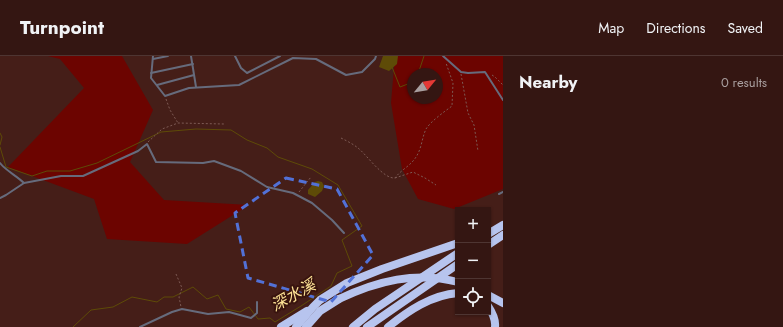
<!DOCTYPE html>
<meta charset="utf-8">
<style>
body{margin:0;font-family:Jost,"Noto Sans TC",sans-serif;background:#3c1f1b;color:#f1f3f6}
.controls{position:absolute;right:12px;bottom:12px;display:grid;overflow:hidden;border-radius:0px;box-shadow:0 1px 3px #0004}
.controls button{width:36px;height:36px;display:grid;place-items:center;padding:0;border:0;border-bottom:1px solid #4e3532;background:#341612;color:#f1f3f6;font:20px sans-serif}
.compass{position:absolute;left:407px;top:12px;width:36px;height:36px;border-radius:50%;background:#341612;box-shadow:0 1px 3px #0004;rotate:60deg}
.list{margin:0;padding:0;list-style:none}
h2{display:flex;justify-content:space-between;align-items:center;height:52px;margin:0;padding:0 16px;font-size:17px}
h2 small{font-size:13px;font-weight:400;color:#a99f9f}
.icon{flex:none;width:22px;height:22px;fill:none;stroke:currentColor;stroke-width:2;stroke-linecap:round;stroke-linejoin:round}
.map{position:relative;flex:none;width:503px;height:271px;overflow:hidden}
header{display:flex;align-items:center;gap:24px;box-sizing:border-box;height:56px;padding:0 20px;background:#341612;border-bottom:1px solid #4e3532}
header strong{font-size:19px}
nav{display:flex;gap:22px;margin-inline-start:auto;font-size:14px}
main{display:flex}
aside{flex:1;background:#341612}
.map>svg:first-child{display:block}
.green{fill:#6c0400;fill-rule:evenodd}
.water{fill:#5e4b07}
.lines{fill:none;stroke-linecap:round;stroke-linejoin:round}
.stream{stroke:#5e4b07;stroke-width:1}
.path{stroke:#7d5a54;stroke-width:1;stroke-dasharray:2 2;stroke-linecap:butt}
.service{stroke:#666b7c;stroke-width:2}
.motorway{stroke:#b7c4ee;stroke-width:8}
.motorway-bridge{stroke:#b7c4ee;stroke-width:8}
.marked{fill:none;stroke:#5271d7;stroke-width:3;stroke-dasharray:8 5;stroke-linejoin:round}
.labels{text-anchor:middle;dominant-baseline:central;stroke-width:4;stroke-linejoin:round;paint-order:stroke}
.water-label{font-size:16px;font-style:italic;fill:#fde295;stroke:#39140e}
</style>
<header>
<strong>Turnpoint</strong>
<nav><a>Map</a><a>Directions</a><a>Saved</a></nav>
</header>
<main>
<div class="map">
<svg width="503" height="271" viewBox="0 0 503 271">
<rect width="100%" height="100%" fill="#451e18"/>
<!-- green -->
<g class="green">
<path d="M48,0H122L153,54L130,106L164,144L249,149L187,188L107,183L94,143L8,111L84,32L60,3Z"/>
<path d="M395,0H503V133L454,153L418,143L402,113L391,47ZM413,18H437V42H413Z"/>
</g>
<!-- water -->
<g class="water">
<path d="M383,0H398L397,8L389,15L379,11Z"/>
<path d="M318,125L322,126L324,130L322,135L315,141L308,138V134L315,126Z"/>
</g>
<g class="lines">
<!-- stream -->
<g class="stream">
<path d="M392,11L400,31L413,26"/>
<path d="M418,18L424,0"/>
<path d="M0,77L2,81L0,89"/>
<path d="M0,91L6,111L32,120L47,115H70L97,107L161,76L196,73L231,74L247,84L267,92L278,101L312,113L338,129L362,170L342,184L352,210L337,217L331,230L301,250L275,266L270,262L258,263L249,251L240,256L226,253L218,239L207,243L193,231L173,241H164L157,246L132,241L113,251L91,254L73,271"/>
</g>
<!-- path -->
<g class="path">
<path d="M461,18L468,57L474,69L478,95"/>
<path d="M492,19L495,21L503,29"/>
<path d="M166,43L170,54L178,67"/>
<path d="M341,82C347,85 353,88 358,92C367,99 383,123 395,122C400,115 408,111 413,105C422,95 421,84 426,73C431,65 444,56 452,50L453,27L446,7"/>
<path d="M148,86L162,73L178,67L224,68"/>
<path d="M395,122L413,116L425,122L436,129"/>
<path d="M299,136L311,121"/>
<path d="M176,218L182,232L179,241L181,251"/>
</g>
<!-- service -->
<g class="service">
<path d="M153,0L151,22L165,40L189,32L239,29L293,2L316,3L346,19L362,16L375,3L376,0"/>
<path d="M191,0L196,31"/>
<path d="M235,0L241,12L247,17L280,0"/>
<path d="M443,0L461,16L468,17L485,16L503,44"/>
<path d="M153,3L168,0"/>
<path d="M151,17L193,8"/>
<path d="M157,29L194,19"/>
<path d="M0,107C5,114 17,120 24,127"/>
<path d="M499,138L503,136"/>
<path d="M0,142L6,139L24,127L61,120H83L138,95L147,88L156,106L203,107L214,105L241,115L267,131L293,137L312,147L332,164L344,177"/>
<path d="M140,271L172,256L182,253L208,258L229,256L251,262L257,257V246"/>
</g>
<!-- motorway -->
<g class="motorway">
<path d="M488,178L503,169"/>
<path d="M488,189L503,179"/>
<path d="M488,239L503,247"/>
<path d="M488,250C492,256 496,263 495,271"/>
<path d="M281,271L307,255"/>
<path d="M296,271L313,251L320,244L347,227L382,213L458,187"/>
<path d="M306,271L320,255L339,243"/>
<path d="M353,271L375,253L458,197"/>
<path d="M367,271L458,208"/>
<path d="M388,271C408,255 431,239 458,237"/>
</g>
<!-- motorway-bridge -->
<path class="motorway-bridge" d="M339,243C377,225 416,215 458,226"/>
</g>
<!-- marked area -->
<path class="marked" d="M286,122L337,133L373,199L331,246L248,222L235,157Z"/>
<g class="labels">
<!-- water labels -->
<g class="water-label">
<text transform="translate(293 239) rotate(-29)">深水溪</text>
</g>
</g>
</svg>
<div class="controls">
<button>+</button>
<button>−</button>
<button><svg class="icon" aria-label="locate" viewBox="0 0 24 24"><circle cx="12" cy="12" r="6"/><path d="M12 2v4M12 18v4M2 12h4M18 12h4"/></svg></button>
</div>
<svg class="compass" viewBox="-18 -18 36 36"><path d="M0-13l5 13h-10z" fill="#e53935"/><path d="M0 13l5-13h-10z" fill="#a99f9f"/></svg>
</div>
<aside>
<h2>Nearby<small>0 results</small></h2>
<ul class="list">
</ul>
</aside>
</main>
